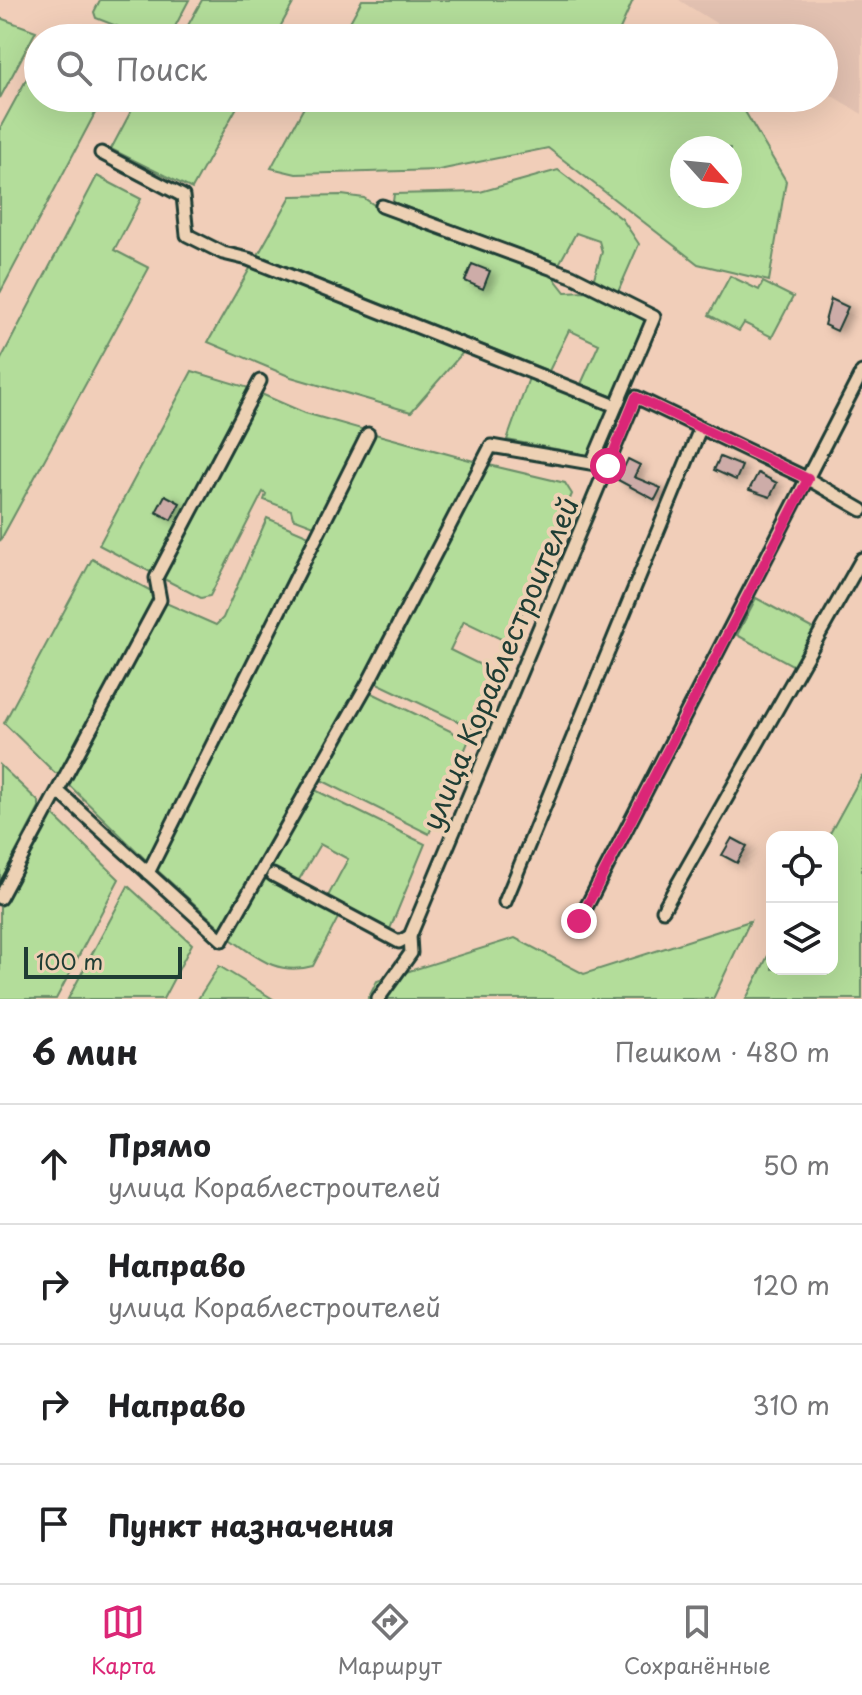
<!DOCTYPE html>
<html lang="ru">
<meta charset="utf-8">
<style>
body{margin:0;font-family:"Playpen Sans",sans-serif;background:#f6f6f6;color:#202124}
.controls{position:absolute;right:24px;bottom:24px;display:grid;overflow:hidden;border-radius:16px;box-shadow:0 8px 32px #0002}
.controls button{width:72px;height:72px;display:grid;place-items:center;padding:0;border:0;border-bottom:2px solid #e0e0e0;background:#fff;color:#202124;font:40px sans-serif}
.compass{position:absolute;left:670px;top:136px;width:72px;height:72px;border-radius:50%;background:#fff;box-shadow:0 8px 32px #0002;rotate:117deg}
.scale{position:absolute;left:24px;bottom:20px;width:158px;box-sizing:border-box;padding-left:8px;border:4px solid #1f3d34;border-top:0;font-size:22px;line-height:28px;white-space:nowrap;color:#1f3d34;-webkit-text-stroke:6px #edd1b4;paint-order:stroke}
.stop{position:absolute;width:24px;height:24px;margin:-18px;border:6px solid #db2777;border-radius:50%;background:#fff}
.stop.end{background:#db2777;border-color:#fff;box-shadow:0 2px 8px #0008}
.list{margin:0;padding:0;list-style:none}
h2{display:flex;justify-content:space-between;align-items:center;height:104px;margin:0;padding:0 32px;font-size:34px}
h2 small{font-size:26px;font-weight:400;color:#757577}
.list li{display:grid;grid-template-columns:52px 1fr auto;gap:24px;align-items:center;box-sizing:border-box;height:120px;padding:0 32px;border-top:2px solid #e0e0e0}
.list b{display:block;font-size:30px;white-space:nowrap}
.list p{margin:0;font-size:26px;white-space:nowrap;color:#757577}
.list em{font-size:26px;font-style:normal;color:#757577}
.icon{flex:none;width:44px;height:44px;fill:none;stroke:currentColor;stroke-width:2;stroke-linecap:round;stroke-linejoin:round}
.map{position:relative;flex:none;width:862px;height:999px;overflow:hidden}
.search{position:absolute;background:#fff;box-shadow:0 8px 32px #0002;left:24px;right:24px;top:24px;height:88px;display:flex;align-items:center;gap:20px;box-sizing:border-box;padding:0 28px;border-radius:44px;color:#757577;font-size:30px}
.sheet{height:584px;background:#fff}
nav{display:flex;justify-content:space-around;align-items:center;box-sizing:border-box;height:112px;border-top:2px solid #e0e0e0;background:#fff;font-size:22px;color:#757577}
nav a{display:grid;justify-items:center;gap:4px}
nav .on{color:#db2777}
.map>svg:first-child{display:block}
.built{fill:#e2c1b1}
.green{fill:#b3dd9a;stroke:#698d67;stroke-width:2;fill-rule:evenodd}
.building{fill:#cdaca8;stroke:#1f3d34;stroke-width:2;filter:url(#shadow)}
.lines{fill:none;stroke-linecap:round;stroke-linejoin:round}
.minor-casing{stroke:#1f3d34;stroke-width:17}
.minor{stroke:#edd1b4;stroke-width:11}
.route{stroke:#db2777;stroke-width:10}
.labels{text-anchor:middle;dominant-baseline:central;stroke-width:8;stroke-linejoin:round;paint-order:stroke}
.street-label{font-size:28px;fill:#1f3d34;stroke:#edd1b4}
</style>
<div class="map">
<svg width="862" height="999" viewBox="0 0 862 999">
<defs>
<filter id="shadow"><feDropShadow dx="6" dy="3.5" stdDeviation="4" flood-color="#0004"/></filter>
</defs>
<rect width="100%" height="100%" fill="#f1ceb9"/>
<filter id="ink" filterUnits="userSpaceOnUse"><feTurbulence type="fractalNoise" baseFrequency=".0125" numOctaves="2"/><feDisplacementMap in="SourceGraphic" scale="16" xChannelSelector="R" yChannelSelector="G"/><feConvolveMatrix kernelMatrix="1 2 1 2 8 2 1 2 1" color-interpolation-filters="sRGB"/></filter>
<g filter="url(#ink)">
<!-- built -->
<path class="built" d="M679,0H862V114L824,91V38H740Z"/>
<!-- green -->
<g class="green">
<path d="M100,0H189L169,38H147L96,18L94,12Z"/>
<path d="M202,0H295L274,38H181Z"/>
<path d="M362,0H633L616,38H341Z"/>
<path d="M0,18L36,31L0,98Z"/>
<path d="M38,58V98H103L0,293V128Z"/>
<path d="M138,98H242L192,189L111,149Z"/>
<path d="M309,98H737L786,181L769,281L698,264L548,148L439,170L296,174L271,168ZM682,148H730V196H682Z"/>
<path d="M558,170L622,219L639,244L618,292L593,281L602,252L599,241L576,233L559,264L393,202L394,194L480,192Z"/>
<path d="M97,176L141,199L114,250L149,268L0,541V361Z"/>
<path d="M342,195L364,198L380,209L550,273L565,292L587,291L648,318L613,397L581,384L599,344L569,330L549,371L258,255L291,196Z"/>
<path d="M252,265L466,349L411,412L291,377L208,342Z"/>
<path d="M730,276L759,290L763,282L793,297L772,337L744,323L739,331L709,315Z"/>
<path d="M192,371L249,388L152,573L99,545Z"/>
<path d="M530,375L609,407L588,455L507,440Z"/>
<path d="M259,393L305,413L365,430L314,526L293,518L291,510L264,500L266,494L263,492L210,596L201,598L162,578Z"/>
<path d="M375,434L477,462L371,666L222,929L157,870Z"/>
<path d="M489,465L565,483L572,494L522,613L518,611L505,641L464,621L450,650L497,673L474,729L375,682Z"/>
<path d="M267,518L309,536L148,862L69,785L166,603L216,625L223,618Z"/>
<path d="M92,559L155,593L156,598L64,772L55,773L4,723Z"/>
<path d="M756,598L815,630L794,666L737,635Z"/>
<path d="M368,691L469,740L429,834L319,779Z"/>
<path d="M0,765L39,802V808L0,882Z"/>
<path d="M862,775V999H746L772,948V969H832V837H828Z"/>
<path d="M313,789L425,844L390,929L327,898L348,859L320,844L297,883L268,869Z"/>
<path d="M50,812L119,879L56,999H0V906Z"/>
<path d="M263,878L339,916L313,966C277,976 258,958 229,938Z"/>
<path d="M128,886L192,944L163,999H68Z"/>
<path d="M750,921L713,999H368L377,981L515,938L584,974Z"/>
<path d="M219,966L273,999H198Z"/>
</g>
<!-- building -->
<g class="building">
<path d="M472,264L490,271L483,289L465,281Z"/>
<path d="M831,299L848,307L837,331L824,325Z"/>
<path d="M720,457L742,466L736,480L714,470Z"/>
<path d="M628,459L640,465L634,477L661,488L655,500L618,480Z"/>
<path d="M758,473L777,483L770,497L749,490Z"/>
<path d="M165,495L180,503L171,520L156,512Z"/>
<path d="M732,838L747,846L737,863L722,855Z"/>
</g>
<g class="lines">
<!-- minor casing -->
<g class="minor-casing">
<g id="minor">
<path d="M101,153L183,196L187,235L223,253L248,259L616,406"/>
<path d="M382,206L572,276L654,317L592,463"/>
<path d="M59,792L222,940L368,683L491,446L608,466"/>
<path d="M148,873L368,434"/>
<path d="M273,875L399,942L410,936"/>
<path d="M0,898L160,600L156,578L260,381"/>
<path d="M505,902L700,429"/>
<path d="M663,910L862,559"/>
<path d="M579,921L862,372"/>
<path d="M378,999L411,953L410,936L636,397L808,479L862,510"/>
</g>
</g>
<!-- minor -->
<use href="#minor" class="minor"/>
</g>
</g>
<g class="lines" filter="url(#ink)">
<!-- route -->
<path class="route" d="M579,921L808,479L636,397L608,466"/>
</g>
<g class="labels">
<!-- street labels -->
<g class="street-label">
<text transform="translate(499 663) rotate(-67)">улица Кораблестроителей</text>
</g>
</g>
</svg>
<div class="controls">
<button><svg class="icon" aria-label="locate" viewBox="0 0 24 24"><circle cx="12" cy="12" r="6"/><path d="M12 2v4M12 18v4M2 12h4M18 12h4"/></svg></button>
<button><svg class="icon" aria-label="layers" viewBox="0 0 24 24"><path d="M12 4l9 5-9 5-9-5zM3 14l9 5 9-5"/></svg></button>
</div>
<svg class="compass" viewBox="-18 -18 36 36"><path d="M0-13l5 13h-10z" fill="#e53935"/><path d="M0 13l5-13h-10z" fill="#757577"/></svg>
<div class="scale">100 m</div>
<div class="stop" style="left:608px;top:466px"></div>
<div class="stop end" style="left:579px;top:921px"></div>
<div class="search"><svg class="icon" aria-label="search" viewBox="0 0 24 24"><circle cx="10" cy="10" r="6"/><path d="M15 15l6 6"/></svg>Поиск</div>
</div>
<section class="sheet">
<h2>6 мин<small>Пешком · 480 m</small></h2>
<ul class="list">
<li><svg class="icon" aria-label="ahead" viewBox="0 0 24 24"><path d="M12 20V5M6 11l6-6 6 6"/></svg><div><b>Прямо</b><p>улица Кораблестроителей</p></div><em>50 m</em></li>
<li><svg class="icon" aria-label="right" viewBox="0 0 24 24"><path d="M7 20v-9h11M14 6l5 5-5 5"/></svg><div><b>Направо</b><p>улица Кораблестроителей</p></div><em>120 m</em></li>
<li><svg class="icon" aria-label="right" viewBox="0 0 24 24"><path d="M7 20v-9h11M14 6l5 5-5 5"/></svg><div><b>Направо</b></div><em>310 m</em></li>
<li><svg class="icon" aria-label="arrive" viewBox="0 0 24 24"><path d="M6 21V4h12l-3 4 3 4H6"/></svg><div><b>Пункт назначения</b></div></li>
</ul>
</section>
<nav>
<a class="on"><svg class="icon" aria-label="map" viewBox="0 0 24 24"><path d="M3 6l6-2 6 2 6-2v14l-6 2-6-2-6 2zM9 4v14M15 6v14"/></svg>Карта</a>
<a><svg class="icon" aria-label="directions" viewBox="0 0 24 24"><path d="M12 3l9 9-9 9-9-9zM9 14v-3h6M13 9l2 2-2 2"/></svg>Маршрут</a>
<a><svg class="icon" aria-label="saved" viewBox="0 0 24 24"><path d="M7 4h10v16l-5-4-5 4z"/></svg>Сохранённые</a>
</nav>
